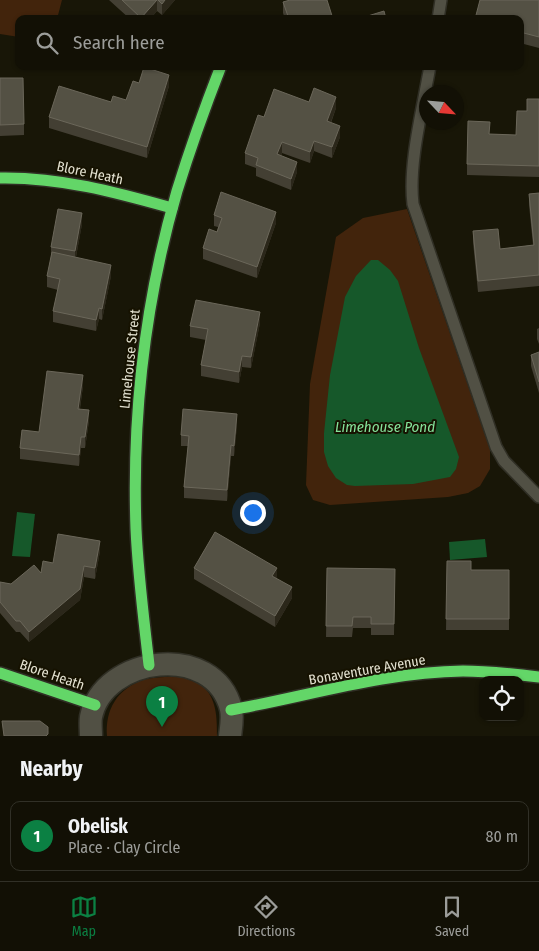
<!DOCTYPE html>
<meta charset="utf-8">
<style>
body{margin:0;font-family:"Fira Sans Condensed",sans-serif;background:#1f1e13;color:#f1f3f6}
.controls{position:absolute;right:15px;bottom:15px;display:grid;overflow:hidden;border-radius:10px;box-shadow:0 1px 4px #0004}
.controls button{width:45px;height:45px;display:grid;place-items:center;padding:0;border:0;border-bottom:1px solid #313027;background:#121005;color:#f1f3f6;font:25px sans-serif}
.compass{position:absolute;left:419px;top:85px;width:45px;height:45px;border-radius:50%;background:#121005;box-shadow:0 1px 4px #0004;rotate:116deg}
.you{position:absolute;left:252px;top:512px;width:18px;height:18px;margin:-12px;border:4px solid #fff;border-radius:50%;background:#1a73e8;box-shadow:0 0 0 8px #1a73e833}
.badge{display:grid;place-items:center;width:32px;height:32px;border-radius:50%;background:#0b8043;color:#fff;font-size:16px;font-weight:700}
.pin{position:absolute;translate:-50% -41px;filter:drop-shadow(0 1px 2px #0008)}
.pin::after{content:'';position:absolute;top:26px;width:18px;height:15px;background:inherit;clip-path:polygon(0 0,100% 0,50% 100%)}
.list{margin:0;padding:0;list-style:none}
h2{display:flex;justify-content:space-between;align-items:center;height:65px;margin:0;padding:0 20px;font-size:21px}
h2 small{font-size:16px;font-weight:400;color:#9c9d9a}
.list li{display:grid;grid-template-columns:32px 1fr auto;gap:15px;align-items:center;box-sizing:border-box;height:70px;margin:0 10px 10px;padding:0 10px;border:1px solid #313027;border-radius:10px}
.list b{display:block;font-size:19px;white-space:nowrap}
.list p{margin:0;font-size:16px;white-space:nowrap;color:#9c9d9a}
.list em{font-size:16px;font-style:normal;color:#9c9d9a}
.icon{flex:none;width:28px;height:28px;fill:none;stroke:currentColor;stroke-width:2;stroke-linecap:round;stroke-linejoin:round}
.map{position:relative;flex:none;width:539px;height:736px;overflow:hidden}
.search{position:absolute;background:#121005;box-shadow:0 1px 4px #0004;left:15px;right:15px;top:15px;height:55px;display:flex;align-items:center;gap:12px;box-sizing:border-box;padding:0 18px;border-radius:10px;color:#9c9d9a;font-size:19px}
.sheet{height:145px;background:#121005}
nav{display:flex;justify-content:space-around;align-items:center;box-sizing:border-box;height:70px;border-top:1px solid #313027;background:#121005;font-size:14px;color:#9c9d9a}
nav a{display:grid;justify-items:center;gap:2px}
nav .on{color:#0b8043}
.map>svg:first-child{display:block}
.green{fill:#42240c}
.water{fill:#16582a}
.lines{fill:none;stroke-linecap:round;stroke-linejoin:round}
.lane-casing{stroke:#302f25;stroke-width:14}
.street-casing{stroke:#302f25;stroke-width:25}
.fast-casing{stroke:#302f25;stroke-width:14}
.lane{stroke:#515044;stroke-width:11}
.street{stroke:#515044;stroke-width:22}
.fast{stroke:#63d668;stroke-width:11}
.wall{fill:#433f33}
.shaded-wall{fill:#2b271a}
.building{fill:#545144;stroke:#6b675a}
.labels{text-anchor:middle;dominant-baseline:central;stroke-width:4;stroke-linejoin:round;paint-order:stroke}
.street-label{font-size:14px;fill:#e3e1d0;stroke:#161200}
.water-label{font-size:15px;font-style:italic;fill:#85e39a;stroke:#161200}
</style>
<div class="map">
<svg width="539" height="736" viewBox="0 0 539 736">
<rect width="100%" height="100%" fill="#181607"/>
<!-- green -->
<g class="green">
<path d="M0,0H62L57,19H19V37L0,34Z"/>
<path d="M407,209L490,449V469L480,486L468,493L448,497L330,505L313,500L306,485L310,384L336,237L363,218Z"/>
<path d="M179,676C185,679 195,681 201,685C217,697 217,718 217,736H107C105,710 117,689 143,680C153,677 167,677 179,676Z"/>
</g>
<!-- water -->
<g class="water">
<path d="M371,260H378L390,270L398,281L419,348L459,457L456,469L450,477L413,484L355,486L347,485L336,478L328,466L324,452V433L330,375L345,297L356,276Z"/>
<path d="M17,512L35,514L30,557L12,556Z"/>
<path d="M485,539L487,557L450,560L449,542Z"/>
</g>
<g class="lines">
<!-- lane casing -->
<g class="lane-casing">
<g id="lane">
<path d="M438,19L441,0"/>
<path d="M430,66C423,107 408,164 413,204L496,447L504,461L539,497"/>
</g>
</g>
<!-- street casing -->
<g class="street-casing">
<path id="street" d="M91,736C91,730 90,723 91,717C103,656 214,641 231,709C233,718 231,728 230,736"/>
</g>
<!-- fast casing -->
<g class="fast-casing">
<g id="fast">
<path d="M0,178C60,177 115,192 172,208"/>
<path d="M149,665C144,620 138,575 136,529C132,415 145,301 177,191C190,149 205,107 221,66"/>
<path d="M0,673L95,705"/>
<path d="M231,710C308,696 385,672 463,671C489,671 514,674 539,677"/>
</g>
</g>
<!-- lane -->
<use href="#lane" class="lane"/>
<!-- street -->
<use href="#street" class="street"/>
<!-- fast -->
<use href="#fast" class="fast"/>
</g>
<!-- wall -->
<g class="wall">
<path d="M109,0H175L162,15L157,11L150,19H130Z"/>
<path d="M539,0V48L520,43V19Z"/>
<path d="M283,2L333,19H285L283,13Z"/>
<path d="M0,78L24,124V135L0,136Z"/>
<path d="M139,83L169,86L147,158L49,128V117L111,102L126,100Z"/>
<path d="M539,99V177L467,175V164L490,134L516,135L527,111Z"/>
<path d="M309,102L336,108L331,123L340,137L332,158L314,151L310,163L282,153L281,156L297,172L291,190L256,176V168L245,164V153L264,117Z"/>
<path d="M539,193V286L478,292L473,242V231L500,249L533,245L529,205V194Z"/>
<path d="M214,215L276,223L257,278L203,259V248L217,232L218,227L214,226Z"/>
<path d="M82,224L76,257L111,276L102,320L99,319L96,331L53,322V311L58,290L47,287V276L51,257V247Z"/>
<path d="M260,323L251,368L242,367L239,383L201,376V365L206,340L190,337V326Z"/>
<path d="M539,328V344L537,339V329Z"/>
<path d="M539,352V393L531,366V355Z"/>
<path d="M83,386L80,409L89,421L85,448H81L79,466L20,459V448L39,432Z"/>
<path d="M237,425L234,456H231L227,501L184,498V487L188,446H181V435Z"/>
<path d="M100,551L95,579L84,577L80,600L29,642L20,632H16L0,613V582L11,584L41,573L53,563Z"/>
<path d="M447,561L471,570H509V630H446Z"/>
<path d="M194,568L277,579L292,598L275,627L194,579Z"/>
<path d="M327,568L395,569L394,635H371V628H353L352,637H326Z"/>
</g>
<!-- shaded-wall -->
<g class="shaded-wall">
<path d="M157,0V11L150,19H141V18Z"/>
<path d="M165,0H175L162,15V4Z"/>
<path d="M312,66H324L312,70Z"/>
<path d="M169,75V86L147,158V147Z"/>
<path d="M336,97V108L327,132V121Z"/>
<path d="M340,126V137L332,158V147Z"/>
<path d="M314,141V151L310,163V152Z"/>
<path d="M282,142V153L277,165V154Z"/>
<path d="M297,162V172L291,190V179Z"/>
<path d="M276,212V223L257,278V267Z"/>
<path d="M82,213V224L75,262V251Z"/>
<path d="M111,265V276L102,320V309Z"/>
<path d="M99,308V319L96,331V320Z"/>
<path d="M260,312V323L251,368V357Z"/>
<path d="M242,356V367L239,383V372Z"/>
<path d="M83,375V386L78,420V409Z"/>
<path d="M89,410V421L85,448V437Z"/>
<path d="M237,414V425L234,456V446Z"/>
<path d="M81,437V448L79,466V455Z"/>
<path d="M231,445V456L227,501V490Z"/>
<path d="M100,541V551L95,579V568Z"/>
<path d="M84,566V577L80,600L29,642V632Z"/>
<path d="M277,568V579L272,576Z"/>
<path d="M292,587V598L275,627V616Z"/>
</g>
<!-- building -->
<g class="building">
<path d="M122,0H157L141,18Z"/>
<path d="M158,0H165L162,4Z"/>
<path d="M290,0H327L333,19H289L283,2Z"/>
<path d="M480,0H539V37L520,32V19H475Z"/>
<path d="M384,11L386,19H358Z"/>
<path d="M144,67L169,75L147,147L49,117L59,86L111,102L113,96L126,100L133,81L139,83Z"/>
<path d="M0,78H23L24,124L0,125Z"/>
<path d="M314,88L336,97L327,121L340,126L332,147L314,141L310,152L282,142L277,154L297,162L291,179L256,165L258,158L245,153L258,115L264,117L274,89L309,102Z"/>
<path d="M527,99H539V166L467,164L468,121L490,122L489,134L516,135L517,111H527Z"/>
<path d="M221,192L276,212L257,267L203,248L209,229L217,232L222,218L214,215Z"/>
<path d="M539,193V275L478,281L473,231L498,229L500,249L534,245L529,194Z"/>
<path d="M58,209L82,213L75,251L51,247Z"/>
<path d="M52,252L111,265L102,309L99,308L96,320L53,311L60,279L47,276Z"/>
<path d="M196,300L260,312L251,357L242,356L239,372L201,365L208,329L190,326Z"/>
<path d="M539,352V382L531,355Z"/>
<path d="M47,371L83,375L78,409L89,410L85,437H81L79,455L20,448L22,430L39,432Z"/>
<path d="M183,409L237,414L234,446L231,445L227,490L184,487L189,436L181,435Z"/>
<path d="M215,532L277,568L272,576L292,587L275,616L194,568Z"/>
<path d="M58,534L100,541L95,568L84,566L80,589L29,632L20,621H16L0,602V582L11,584L34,565L41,573L43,561L53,563Z"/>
<path d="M447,561H471V570H509V619H446Z"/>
<path d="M327,568L395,569L394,624H371V617H353L352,626H326Z"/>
<path d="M2,721H40L48,727V734L46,736H4Z"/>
</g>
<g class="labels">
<!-- street labels -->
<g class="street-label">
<text transform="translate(90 173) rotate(12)">Blore Heath</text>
<text transform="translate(130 359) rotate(-84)">Limehouse Street</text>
<text transform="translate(367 670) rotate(-10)">Bonaventure Avenue</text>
<text transform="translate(52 675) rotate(19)">Blore Heath</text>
</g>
<!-- water labels -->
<g class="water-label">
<text x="385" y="427">Limehouse Pond</text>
</g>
</g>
</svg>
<div class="controls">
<button><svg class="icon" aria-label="locate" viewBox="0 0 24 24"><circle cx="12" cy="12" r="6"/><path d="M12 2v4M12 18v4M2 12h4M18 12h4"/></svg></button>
</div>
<svg class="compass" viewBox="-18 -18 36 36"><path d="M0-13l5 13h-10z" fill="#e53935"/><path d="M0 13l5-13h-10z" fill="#9c9d9a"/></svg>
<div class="you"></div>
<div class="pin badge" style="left:162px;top:727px">1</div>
<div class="search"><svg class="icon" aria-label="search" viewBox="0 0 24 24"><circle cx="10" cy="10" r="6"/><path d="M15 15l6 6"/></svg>Search here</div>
</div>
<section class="sheet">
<h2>Nearby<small></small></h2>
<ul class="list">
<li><span class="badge">1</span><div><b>Obelisk</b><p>Place · Clay Circle</p></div><em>80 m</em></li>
</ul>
</section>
<nav>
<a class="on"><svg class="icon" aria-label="map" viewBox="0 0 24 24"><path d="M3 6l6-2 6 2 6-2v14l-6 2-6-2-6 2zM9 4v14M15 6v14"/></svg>Map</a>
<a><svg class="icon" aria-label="directions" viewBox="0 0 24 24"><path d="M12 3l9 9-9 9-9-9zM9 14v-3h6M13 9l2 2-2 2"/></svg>Directions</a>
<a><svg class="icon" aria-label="saved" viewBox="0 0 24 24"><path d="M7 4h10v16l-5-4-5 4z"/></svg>Saved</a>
</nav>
